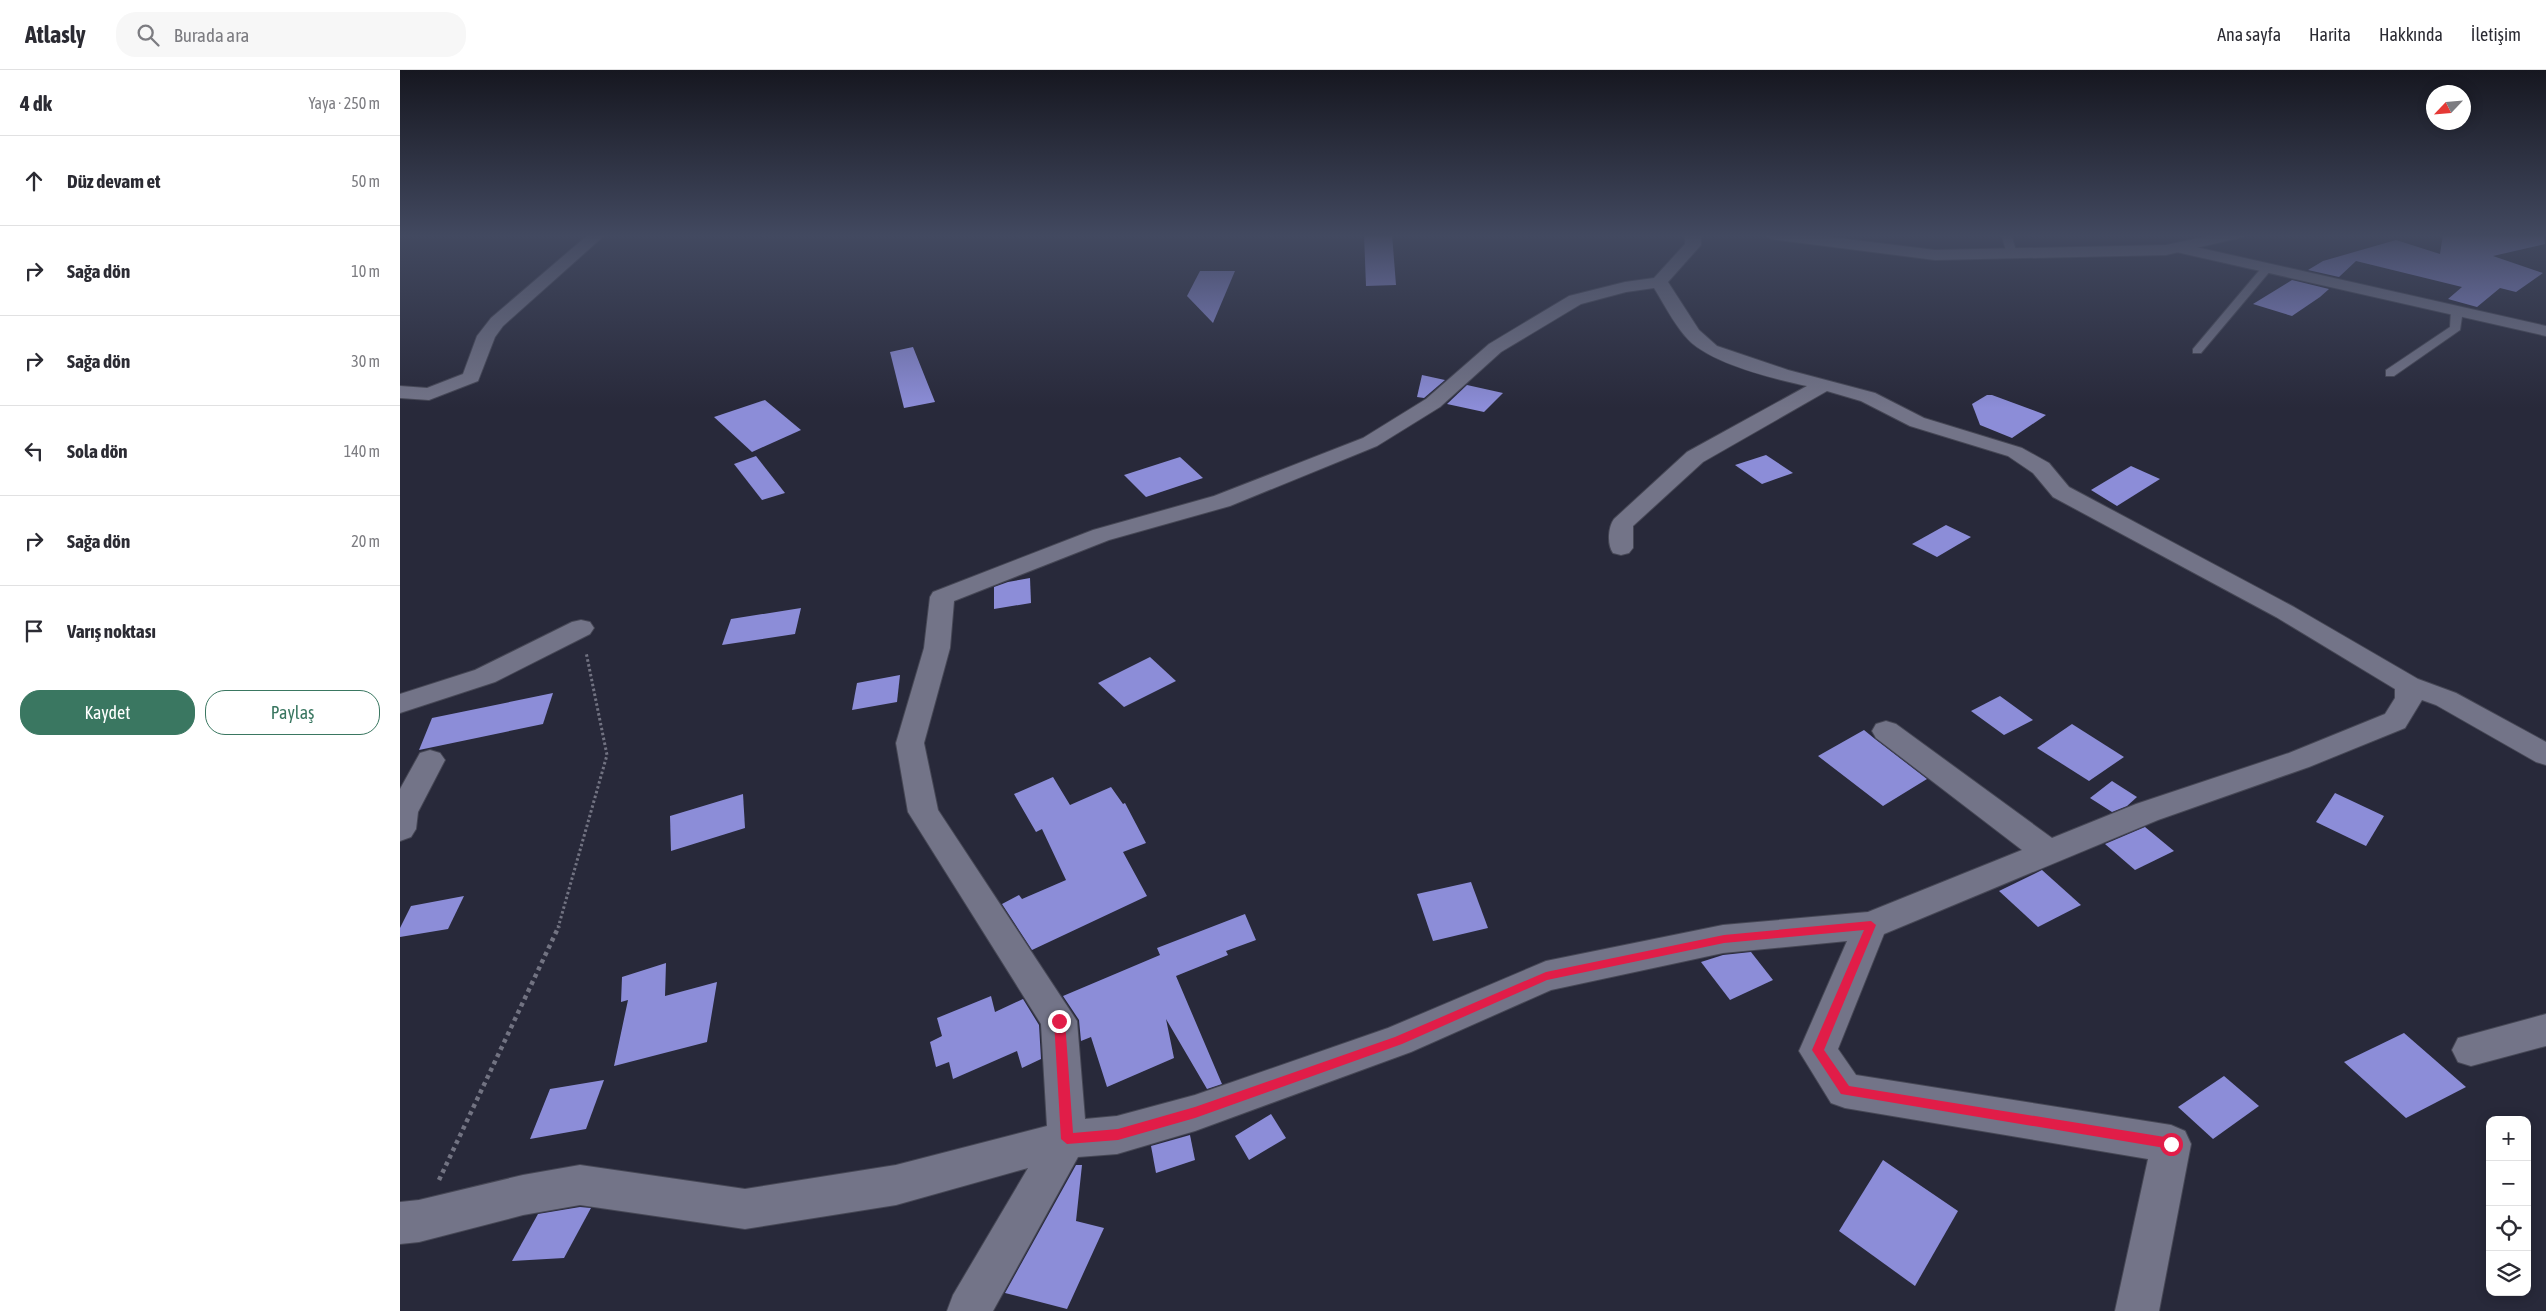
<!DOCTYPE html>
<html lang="tr">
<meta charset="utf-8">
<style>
body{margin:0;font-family:"Asap Condensed",sans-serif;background:#f7f7f7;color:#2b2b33}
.controls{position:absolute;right:15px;bottom:15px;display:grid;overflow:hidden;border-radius:10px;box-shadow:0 2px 12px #0003}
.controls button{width:45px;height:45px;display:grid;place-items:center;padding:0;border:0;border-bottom:1px solid #e1e1e2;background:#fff;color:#2b2b33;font:25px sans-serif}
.compass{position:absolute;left:2026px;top:15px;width:45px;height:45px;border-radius:50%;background:#fff;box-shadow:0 2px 12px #0003;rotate:244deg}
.stop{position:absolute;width:15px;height:15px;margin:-11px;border:4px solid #e11d48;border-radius:50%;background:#fff}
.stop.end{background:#e11d48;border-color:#fff;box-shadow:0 1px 5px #0008}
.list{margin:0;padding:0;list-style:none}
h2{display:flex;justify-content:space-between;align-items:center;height:65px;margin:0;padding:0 20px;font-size:21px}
h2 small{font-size:16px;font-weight:400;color:#7c7c81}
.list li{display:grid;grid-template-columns:32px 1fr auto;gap:15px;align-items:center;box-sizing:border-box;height:90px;padding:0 20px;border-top:1px solid #e1e1e2}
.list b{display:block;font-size:19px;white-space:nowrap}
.list em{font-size:16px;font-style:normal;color:#7c7c81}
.actions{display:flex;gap:10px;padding:15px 20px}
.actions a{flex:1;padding:11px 0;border:1px solid #3a7761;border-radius:20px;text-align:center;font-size:18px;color:#3a7761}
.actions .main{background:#3a7761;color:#fff}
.icon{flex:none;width:28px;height:28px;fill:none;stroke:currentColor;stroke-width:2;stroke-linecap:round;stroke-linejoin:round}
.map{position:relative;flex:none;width:2146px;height:1241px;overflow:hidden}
header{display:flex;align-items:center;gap:30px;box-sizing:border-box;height:70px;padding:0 25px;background:#fff;border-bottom:1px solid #e1e1e2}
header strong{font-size:24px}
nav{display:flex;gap:28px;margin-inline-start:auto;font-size:18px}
.search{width:350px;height:45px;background:#f7f7f7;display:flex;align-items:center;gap:12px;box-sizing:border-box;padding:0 18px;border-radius:20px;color:#7c7c81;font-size:19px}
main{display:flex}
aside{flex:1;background:#fff}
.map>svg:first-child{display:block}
.building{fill:#8c8dd8}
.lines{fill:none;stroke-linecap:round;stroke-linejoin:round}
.service-casing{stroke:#464755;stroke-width:2}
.minor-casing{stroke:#464755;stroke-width:2}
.tertiary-casing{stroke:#464755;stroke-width:2}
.path-far1{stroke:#727382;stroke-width:3;stroke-dasharray:2.5 2.5;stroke-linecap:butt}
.path{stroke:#727382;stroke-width:4.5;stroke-dasharray:4 4;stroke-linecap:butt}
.service{fill:#737488;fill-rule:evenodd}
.minor{fill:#737488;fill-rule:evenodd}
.tertiary{fill:#737488;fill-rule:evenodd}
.route{fill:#e11d48}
</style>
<header>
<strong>Atlasly</strong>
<div class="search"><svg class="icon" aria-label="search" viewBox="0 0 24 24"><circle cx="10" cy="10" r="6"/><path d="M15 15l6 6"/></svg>Burada ara</div>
<nav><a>Ana sayfa</a><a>Harita</a><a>Hakkında</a><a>İletişim</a></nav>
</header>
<main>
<aside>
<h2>4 dk<small>Yaya · 250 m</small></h2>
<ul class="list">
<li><svg class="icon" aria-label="ahead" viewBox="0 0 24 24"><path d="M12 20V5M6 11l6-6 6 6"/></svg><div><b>Düz devam et</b></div><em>50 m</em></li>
<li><svg class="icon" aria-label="right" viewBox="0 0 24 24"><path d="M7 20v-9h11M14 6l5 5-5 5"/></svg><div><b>Sağa dön</b></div><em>10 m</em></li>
<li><svg class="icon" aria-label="right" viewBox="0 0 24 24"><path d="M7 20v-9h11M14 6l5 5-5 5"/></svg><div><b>Sağa dön</b></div><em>30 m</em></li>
<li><svg class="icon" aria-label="left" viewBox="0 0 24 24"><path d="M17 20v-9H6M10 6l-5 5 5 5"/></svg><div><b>Sola dön</b></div><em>140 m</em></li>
<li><svg class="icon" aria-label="right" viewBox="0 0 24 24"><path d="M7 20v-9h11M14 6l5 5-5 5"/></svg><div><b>Sağa dön</b></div><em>20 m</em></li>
<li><svg class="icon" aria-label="arrive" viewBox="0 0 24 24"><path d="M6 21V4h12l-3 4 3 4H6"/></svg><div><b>Varış noktası</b></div></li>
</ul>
<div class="actions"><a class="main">Kaydet</a><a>Paylaş</a></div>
</aside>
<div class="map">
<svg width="2146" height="1241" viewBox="0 0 2146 1241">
<rect width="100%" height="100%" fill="#28293a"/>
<!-- building -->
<g class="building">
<path d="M964,164H992L996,215L966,216Z"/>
<path d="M2043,164H2144L2145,174L2093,186L2143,203L2116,222L2100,218L2077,237L2048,229L2062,217L1956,191L1939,207L1908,200L1923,191L1996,170L2040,184Z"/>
<path d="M800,201H835L813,253L787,226Z"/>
<path d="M1892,210L1929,219L1920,227L1892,246L1853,234Z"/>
<path d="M513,277L535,332L504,338L490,282Z"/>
<path d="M1022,305L1045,310L1024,328L1017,327Z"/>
<path d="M1067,315L1103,323L1084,342L1047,334Z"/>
<path d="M1587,325H1592L1646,345L1612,368L1580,355L1572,334Z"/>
<path d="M365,330L401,360L352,382L314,347Z"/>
<path d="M1366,385L1393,403L1362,414L1335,395Z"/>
<path d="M356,386L385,423L362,430L334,394Z"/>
<path d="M780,387L803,408L746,427L724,405Z"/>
<path d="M1731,396L1760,409L1717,436L1691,420Z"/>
<path d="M1546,455L1571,467L1537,487L1512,474Z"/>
<path d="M630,508L631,533L594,539V517L608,512Z"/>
<path d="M401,538L395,564L322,575L331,549Z"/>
<path d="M750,587L776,611L724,637L698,613Z"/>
<path d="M500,605L497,632L452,640L457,613Z"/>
<path d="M153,623L143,654L19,680L32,648Z"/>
<path d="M1600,626L1633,650L1604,665L1571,641Z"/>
<path d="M1672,654L1724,687L1689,711L1637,678Z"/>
<path d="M1464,660L1475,669L1527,709L1483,736L1418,686Z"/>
<path d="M653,707L670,735L711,717L723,734L725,733L746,773L723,782L747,826L632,880L602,834L619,825L622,829L666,810L642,759L636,762L614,724Z"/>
<path d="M1712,711L1737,727L1727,736L1712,742L1690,728Z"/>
<path d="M1935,723L1984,746L1966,776L1916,752Z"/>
<path d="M343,724L345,758L271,781L270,746Z"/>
<path d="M1745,757L1774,781L1735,800L1705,774Z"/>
<path d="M1642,800L1681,835L1638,857L1599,821Z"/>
<path d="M1071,812L1088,858L1033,871L1017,824Z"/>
<path d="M64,826L48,859L0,867V858L11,836Z"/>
<path d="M845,844L856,870L826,881L828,885L776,906L822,1014L807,1019L766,949L774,988L707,1017L691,967L681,971L679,950L663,926L760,885L757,878Z"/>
<path d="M1351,882L1373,910L1330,930L1301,892L1323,885Z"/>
<path d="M266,893L265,926L317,912L307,972L214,996L228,930L221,932L222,907Z"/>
<path d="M591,926L595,942L623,929L639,955L641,989L622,998L617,981L553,1009L549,992L536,997L530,972L542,966L537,948Z"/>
<path d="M2004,963L2066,1017L2006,1048L1944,992Z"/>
<path d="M1824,1006L1859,1036L1813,1069L1778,1037Z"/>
<path d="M204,1010L186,1059L130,1069L150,1019Z"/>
<path d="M871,1044L886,1068L849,1090L835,1066Z"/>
<path d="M790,1065L795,1090L756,1103L751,1076Z"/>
<path d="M1483,1090L1558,1141L1515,1216L1439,1161Z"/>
<path d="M676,1095H682L676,1151L704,1158L667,1239L605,1223Z"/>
<path d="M180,1137L191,1138L164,1188L112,1191L138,1144Z"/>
</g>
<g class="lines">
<!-- service casing -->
<g class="service-casing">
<g id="service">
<path d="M1601,164H1611L1617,184L1616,186L1607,184Z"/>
<path d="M1867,195L1871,196V200L1801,283H1793V279L1863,196Z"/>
<path d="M2057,237L2063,240L2060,260L1994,306H1986V300L2050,257L2051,240Z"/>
</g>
</g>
<!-- minor casing -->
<g class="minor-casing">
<g id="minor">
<path d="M189,164H206L103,256L95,267L78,311L29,330L0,328V316L27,318L63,304L77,266L91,248Z"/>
<path d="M1285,164H1301V175L1268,212L1299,260L1317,276L1388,300L1475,323L1524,348L1622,378L1649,393L1669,417L1894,537L2018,609L2056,623L2146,672V695L2136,692L2036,635L2022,630L2005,658L1909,697L1758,750L1484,864L1438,979L1456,1005L1771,1055L1785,1061L1791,1074L1759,1241H1715L1748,1089L1445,1038L1431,1033L1399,981L1447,871L1323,883L1151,920L1011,982L795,1061L717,1084L678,1087L593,1241H547L553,1225L628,1098L496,1135L345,1159L180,1135L123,1145L19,1172L0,1174V1132L19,1130L123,1105L180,1095L345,1119L496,1095L647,1056L641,954L508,742L496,673L524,578L530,527L533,522L693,460L814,426L963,368L1026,329L1089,274L1169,226L1225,212L1254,208L1285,174ZM1254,218C1264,234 1273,252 1285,266C1306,293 1375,309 1407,316L1287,382L1214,449C1208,457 1207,475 1213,483L1221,485L1229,483L1233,478V456L1303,392L1427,321L1461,331L1510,356L1608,386L1633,403L1653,427L1876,547L1995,619V628L1985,644L1889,683L1736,734L1652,768L1496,654L1486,651L1476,654L1472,661L1476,668L1622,780L1468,842L1323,855L1146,891L988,958L795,1025L717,1046L685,1049L677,951L538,740L524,673L550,578L554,531L709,470L830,436L977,376L1040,337L1101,282L1181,234L1226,222Z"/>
<path d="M1778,173L2146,256V266L1772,181L1770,178L1772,175Z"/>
<path d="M181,550L190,552L194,558L190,564L95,612L0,643V624L75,600L172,552Z"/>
<path d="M30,680L40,683L45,690L18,742L16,759L11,767L0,771V719L20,683Z"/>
<path d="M2146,944V976L2071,996L2058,992L2052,980L2058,968Z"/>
</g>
</g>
<!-- tertiary casing -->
<g class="tertiary-casing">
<path id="tertiary" d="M1363,164H1406L1535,180L1766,175L1818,164H1846L1843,167L1766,185L1535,190L1371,169Z"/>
</g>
<!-- path-far1 -->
<path class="path-far1" d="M158,858L207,685L186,582"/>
<!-- path -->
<path class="path" d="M39,1110L159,856"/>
<!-- service -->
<use href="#service" class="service"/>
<!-- minor -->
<use href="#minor" class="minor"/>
<!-- tertiary -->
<use href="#tertiary" class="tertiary"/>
</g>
<!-- sky -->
<linearGradient id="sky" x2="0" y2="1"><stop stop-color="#161720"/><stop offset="0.49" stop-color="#424960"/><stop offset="1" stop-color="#424960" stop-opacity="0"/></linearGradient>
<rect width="2146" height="338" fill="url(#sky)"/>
<!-- route -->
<path class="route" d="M1471,851L1476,855L1424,980L1449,1016L1771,1068L1776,1070V1078L1771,1079L1441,1024L1412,980L1464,860L1324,873L1147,910L1002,974L795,1048L718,1070L667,1074L661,1069L654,951L659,947L665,951L673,1063L718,1059L795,1037L995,967L1146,902L1324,865Z"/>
</svg>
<div class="controls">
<button>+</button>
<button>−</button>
<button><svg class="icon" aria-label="locate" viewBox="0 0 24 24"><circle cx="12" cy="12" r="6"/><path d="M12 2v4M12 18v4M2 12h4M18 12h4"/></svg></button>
<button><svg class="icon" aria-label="layers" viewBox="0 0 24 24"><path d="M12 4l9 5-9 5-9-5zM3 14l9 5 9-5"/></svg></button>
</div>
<svg class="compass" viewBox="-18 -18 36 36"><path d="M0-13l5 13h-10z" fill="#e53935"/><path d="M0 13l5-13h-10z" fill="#7c7c81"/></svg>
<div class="stop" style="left:1771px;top:1074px"></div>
<div class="stop end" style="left:659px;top:951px"></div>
</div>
</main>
